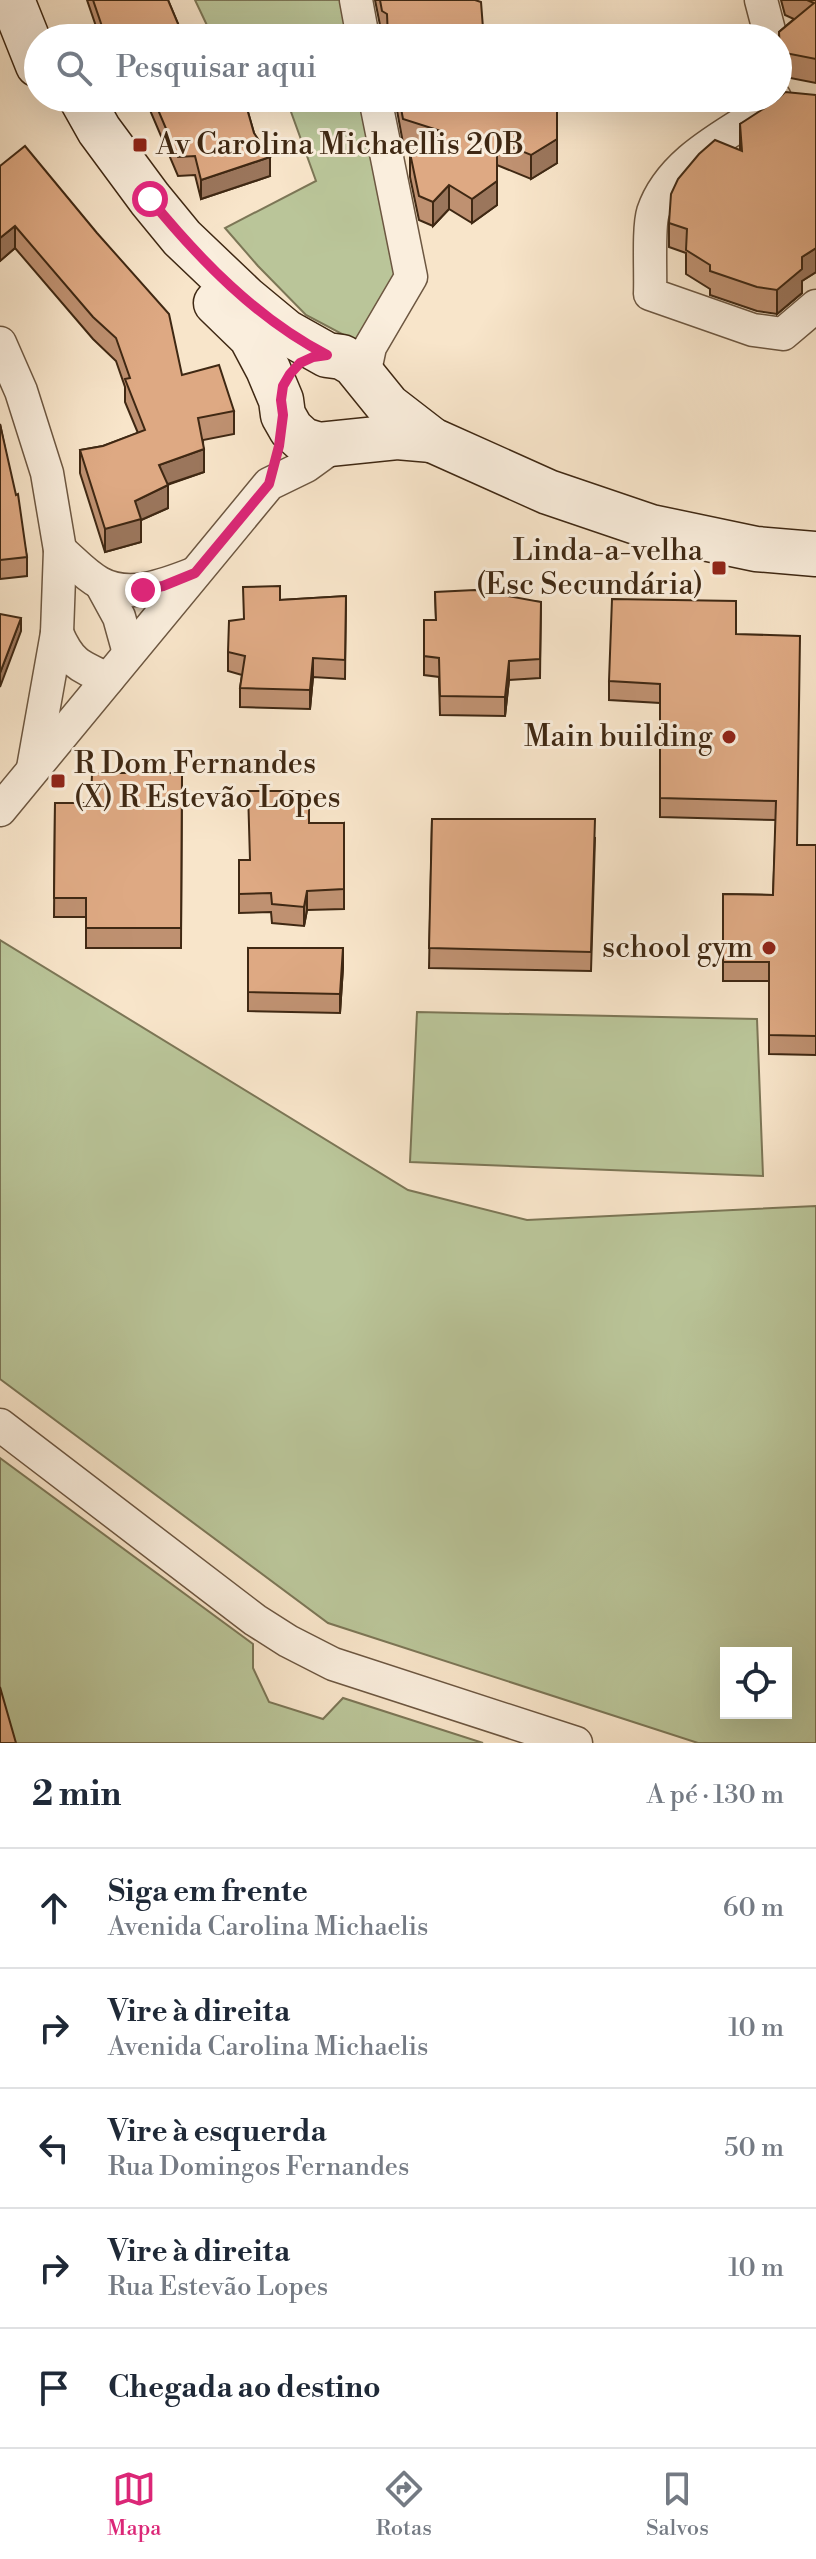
<!DOCTYPE html>
<html lang="pt">
<meta charset="utf-8">
<style>
body{margin:0;font-family:"Libre Bodoni",serif;background:#f2f2f3;color:#1f2937}
.controls{position:absolute;right:24px;bottom:24px;display:grid;overflow:hidden;border-radius:0px;box-shadow:0 8px 32px #0002}
.controls button{width:72px;height:72px;display:grid;place-items:center;padding:0;border:0;border-bottom:2px solid #e0e1e3;background:#fff;color:#1f2937;font:40px sans-serif}
.stop{position:absolute;width:24px;height:24px;margin:-18px;border:6px solid #db2777;border-radius:50%;background:#fff}
.stop.end{background:#db2777;border-color:#fff;box-shadow:0 2px 8px #0008}
.list{margin:0;padding:0;list-style:none}
h2{display:flex;justify-content:space-between;align-items:center;height:104px;margin:0;padding:0 32px;font-size:34px}
h2 small{font-size:26px;font-weight:400;color:#747a83}
.list li{display:grid;grid-template-columns:52px 1fr auto;gap:24px;align-items:center;box-sizing:border-box;height:120px;padding:0 32px;border-top:2px solid #e0e1e3}
.list b{display:block;font-size:30px;white-space:nowrap}
.list p{margin:0;font-size:26px;white-space:nowrap;color:#747a83}
.list em{font-size:26px;font-style:normal;color:#747a83}
.icon{flex:none;width:44px;height:44px;fill:none;stroke:currentColor;stroke-width:2;stroke-linecap:round;stroke-linejoin:round}
.map{position:relative;flex:none;width:816px;height:1743px;overflow:hidden}
.search{position:absolute;background:#fff;box-shadow:0 8px 32px #0002;left:24px;right:24px;top:24px;height:88px;display:flex;align-items:center;gap:20px;box-sizing:border-box;padding:0 28px;border-radius:44px;color:#747a83;font-size:30px}
.sheet{height:704px;background:#fff}
nav{display:flex;justify-content:space-around;align-items:center;box-sizing:border-box;height:112px;border-top:2px solid #e0e1e3;background:#fff;font-size:22px;color:#747a83}
nav a{display:grid;justify-items:center;gap:4px}
nav .on{color:#db2777}
.map>svg:first-child{display:block}
.green{fill:#bac599;stroke:#7c7656;stroke-width:2;fill-rule:evenodd}
.lines{fill:none;stroke-linecap:round;stroke-linejoin:round}
.street-casing{stroke:#6d5741;stroke-width:35}
.secondary-casing{stroke:#3f2813;stroke-width:47}
.street{stroke:#faeedd;stroke-width:32}
.secondary{stroke:#faeedd;stroke-width:44}
.wall{fill:#bf9171;stroke:#3f2813;stroke-width:2}
.shaded-wall{fill:#9b765c;stroke:#3f2813;stroke-width:2}
.building{fill:#dea983;stroke:#3f2813;stroke-width:2}
.route{stroke:#db2777;stroke-width:10}
.poi-dot{fill:#8f2418;stroke:#faeedd;stroke-width:3}
.labels{text-anchor:middle;dominant-baseline:central;stroke-width:6;stroke-linejoin:round;paint-order:stroke}
.poi-label{font-size:30px;fill:#3f2813;stroke:#faeedd;text-anchor:end}
</style>
<div class="map">
<svg width="816" height="1743" viewBox="0 0 816 1743">
<rect width="100%" height="100%" fill="#f8e5ca"/>
<filter id="stains"><feTurbulence type="fractalNoise" baseFrequency=".0025" numOctaves="4"/><feColorMatrix values="0 0 0 0 .2 0 0 0 0 .09 0 0 0 0 .02 0 0 0 .5 -.17"/></filter>
<radialGradient id="worn" r=".72"><stop offset=".6" stop-color="#630" stop-opacity="0"/><stop offset="1" stop-color="#630" stop-opacity=".3"/></radialGradient>
<!-- green -->
<g class="green">
<path d="M195,0H343L351,38H213Z"/>
<path d="M286,98H363L402,279L357,342L306,315L258,266L225,228L316,181Z"/>
<path d="M0,940L408,1190L527,1220L816,1206V1743H698L328,1623L0,1379ZM726,1653H786V1713H726Z"/>
<path d="M417,1012L757,1019L763,1176L410,1162Z"/>
<path d="M0,1458L253,1644V1668L269,1702L323,1719L343,1698L483,1743H0Z"/>
</g>
<g class="lines">
<!-- street casing -->
<g class="street-casing">
<g id="street">
<path d="M356,0L363,38"/>
<path d="M761,0L771,38"/>
<path d="M775,98L767,108C726,135 670,161 653,212C648,228 651,275 650,294L753,330L783,334L816,306"/>
<path d="M0,343L21,391L47,473L60,550L57,633L33,768"/>
<path d="M364,375L370,347L411,277L375,98"/>
<path d="M60,550C73,561 85,575 100,583C129,599 165,585 193,574"/>
<path d="M101,584L119,617L129,653"/>
<path d="M57,633C70,663 79,666 108,679"/>
<path d="M0,810L269,484L306,466L335,445"/>
<path d="M0,1425L255,1620L288,1641L333,1664L576,1743"/>
</g>
</g>
<!-- secondary casing -->
<g class="secondary-casing">
<g id="secondary">
<path d="M12,0L38,65"/>
<path d="M81,98L99,130L150,199L182,238L245,298L286,332L327,355L342,357L354,364L388,406L432,440L548,492L651,527L756,549L816,554"/>
<path d="M216,303L251,337L268,369L281,400L283,415L291,429L303,440L319,445L397,437L432,440"/>
</g>
</g>
<!-- street -->
<use href="#street" class="street"/>
<!-- secondary -->
<use href="#secondary" class="secondary"/>
</g>
<!-- wall -->
<g class="wall">
<path d="M87,0H168L184,38H100Z"/>
<path d="M375,0H475L483,28L502,38H387L382,35Z"/>
<path d="M781,0H816V83L780,76L779,32L794,19L785,15Z"/>
<path d="M816,95V272L802,281V293L777,314L757,311L710,295V289L686,274V253L669,247V223L740,150V124Z"/>
<path d="M128,98H244L254,133L270,176L201,199L195,175L178,176L147,103L135,109Z"/>
<path d="M396,98H531V102L557,163L531,179L497,165V205L472,223L449,209L433,226L419,220L410,177V153L418,148L403,143L396,105Z"/>
<path d="M0,166L182,375L234,411V434L203,440L204,472L167,485L168,508L141,520V542L105,552L80,473V450L103,446L138,433L125,402V387L116,361L93,339L15,248L0,261Z"/>
<path d="M0,424L27,557V576L0,579Z"/>
<path d="M435,592L541,602L540,678L509,680L505,716L440,715L439,677L424,675V620H436Z"/>
<path d="M346,596L345,679L313,677L310,709L240,707V688L242,675L228,671V652L280,600Z"/>
<path d="M736,634L797,845H816V1055L769,1054V981H723V894L773,895L776,820L660,817V703L609,700V681Z"/>
<path d="M182,773L181,948H86V917H54L55,803H91Z"/>
<path d="M432,819L595,838L591,971L429,968Z"/>
<path d="M344,823V909L307,910L304,926L272,923L271,912L239,913V860H250Z"/>
<path d="M248,948L343,967L340,1013L248,1011Z"/>
</g>
<!-- shaded-wall -->
<g class="shaded-wall">
<path d="M135,98H147V103L135,109Z"/>
<path d="M557,139V163L531,179V155Z"/>
<path d="M270,157V176L201,199V180Z"/>
<path d="M497,181V205L472,223V199Z"/>
<path d="M449,185V209L433,226V202Z"/>
<path d="M15,226V248L0,261V238Z"/>
<path d="M816,248V272L802,281V293L777,314V290L802,257Z"/>
<path d="M204,449V472L159,487V465Z"/>
<path d="M168,485V508L141,520V542L105,552V529L135,501Z"/>
<path d="M21,618V631L0,687V673Z"/>
<path d="M313,658V677L310,709V690Z"/>
<path d="M509,661V680L505,716V697Z"/>
<path d="M307,891V910L304,926V907Z"/>
<path d="M343,948V967L340,1013V994Z"/>
</g>
<!-- building -->
<g class="building">
<path d="M93,0H168L184,38H106Z"/>
<path d="M380,0H475L481,2L483,28L502,38H388L387,14L382,11Z"/>
<path d="M807,0H816V59L780,52L779,32L814,3Z"/>
<path d="M785,92L816,95V248L802,257V269L777,290L757,287L710,271V265L686,250L687,229L669,223L671,194L678,179L699,154L715,140L742,151L740,124L777,100Z"/>
<path d="M153,98H244L254,133L270,157L201,180L195,156L178,157Z"/>
<path d="M399,98H531V102L557,111V139L531,155L497,141V181L472,199L449,185L433,202L419,196L410,153L444,132L403,119Z"/>
<path d="M25,146L97,233L169,314L182,375L219,365L234,411L198,418L204,449L159,465L168,485L135,501L141,519L105,529L80,450L103,446L145,430L125,379L130,378L116,338L93,317L15,226L0,238V166Z"/>
<path d="M0,424L16,495L18,494L27,557L0,560Z"/>
<path d="M280,586V600L346,596L345,660L313,658L310,690L240,688L245,656L228,652L229,621L244,619L243,587Z"/>
<path d="M475,590L541,602L540,659L509,661L505,697L440,696L439,658L424,656V620H436L435,592Z"/>
<path d="M612,599L736,601V634L800,636L797,845H816V1036L769,1035V962H723V894L773,895L776,801L660,798V684L609,681Z"/>
<path d="M0,614L21,618L0,673Z"/>
<path d="M92,773H182L181,928H86V898H54L55,803H91Z"/>
<path d="M248,791H309V823H344V889L307,891L304,907L272,904L271,893L239,894V860H250Z"/>
<path d="M432,819H595L591,952L429,948Z"/>
<path d="M248,948H343L340,994L248,992Z"/>
<path d="M0,1687L16,1743H0Z"/>
</g>
<g class="lines">
<!-- route -->
<path class="route" d="M143,590L163,586L195,573L269,484L279,446L283,415L281,400L283,386L290,374L300,363L313,357L327,355C257,319 199,259 150,199"/>
</g>
<!-- markers -->
<g class="poi-dot">
<rect x="132" y="137" width="16" height="16" rx="4"/>
<rect x="711" y="560" width="16" height="16" rx="4"/>
<circle cx="729" cy="737" r="8"/>
<rect x="50" y="773" width="16" height="16" rx="4"/>
<circle cx="769" cy="948" r="8"/>
</g>
<g class="labels">
<!-- poi labels -->
<g class="poi-label">
<text x="156" y="145" text-anchor="start">Av Carolina Michaellis 20B</text>
<text x="703" y="551">Linda-a-velha<tspan x="703" dy="34">(Esc Secundária)</tspan></text>
<text x="713" y="737">Main building</text>
<text x="74" y="764" text-anchor="start">R Dom Fernandes<tspan x="74" dy="34">(X) R Estevão Lopes</tspan></text>
<text x="753" y="948">school gym</text>
</g>
</g>
<rect width="100%" height="100%" filter="url(#stains)"/>
<rect width="100%" height="100%" fill="url(#worn)"/>
</svg>
<div class="controls">
<button><svg class="icon" aria-label="locate" viewBox="0 0 24 24"><circle cx="12" cy="12" r="6"/><path d="M12 2v4M12 18v4M2 12h4M18 12h4"/></svg></button>
</div>
<div class="stop" style="left:150px;top:199px"></div>
<div class="stop end" style="left:143px;top:590px"></div>
<div class="search"><svg class="icon" aria-label="search" viewBox="0 0 24 24"><circle cx="10" cy="10" r="6"/><path d="M15 15l6 6"/></svg>Pesquisar aqui</div>
</div>
<section class="sheet">
<h2>2 min<small>A pé · 130 m</small></h2>
<ul class="list">
<li><svg class="icon" aria-label="ahead" viewBox="0 0 24 24"><path d="M12 20V5M6 11l6-6 6 6"/></svg><div><b>Siga em frente</b><p>Avenida Carolina Michaelis</p></div><em>60 m</em></li>
<li><svg class="icon" aria-label="right" viewBox="0 0 24 24"><path d="M7 20v-9h11M14 6l5 5-5 5"/></svg><div><b>Vire à direita</b><p>Avenida Carolina Michaelis</p></div><em>10 m</em></li>
<li><svg class="icon" aria-label="left" viewBox="0 0 24 24"><path d="M17 20v-9H6M10 6l-5 5 5 5"/></svg><div><b>Vire à esquerda</b><p>Rua Domingos Fernandes</p></div><em>50 m</em></li>
<li><svg class="icon" aria-label="right" viewBox="0 0 24 24"><path d="M7 20v-9h11M14 6l5 5-5 5"/></svg><div><b>Vire à direita</b><p>Rua Estevão Lopes</p></div><em>10 m</em></li>
<li><svg class="icon" aria-label="arrive" viewBox="0 0 24 24"><path d="M6 21V4h12l-3 4 3 4H6"/></svg><div><b>Chegada ao destino</b></div></li>
</ul>
</section>
<nav>
<a class="on"><svg class="icon" aria-label="map" viewBox="0 0 24 24"><path d="M3 6l6-2 6 2 6-2v14l-6 2-6-2-6 2zM9 4v14M15 6v14"/></svg>Mapa</a>
<a><svg class="icon" aria-label="directions" viewBox="0 0 24 24"><path d="M12 3l9 9-9 9-9-9zM9 14v-3h6M13 9l2 2-2 2"/></svg>Rotas</a>
<a><svg class="icon" aria-label="saved" viewBox="0 0 24 24"><path d="M7 4h10v16l-5-4-5 4z"/></svg>Salvos</a>
</nav>
